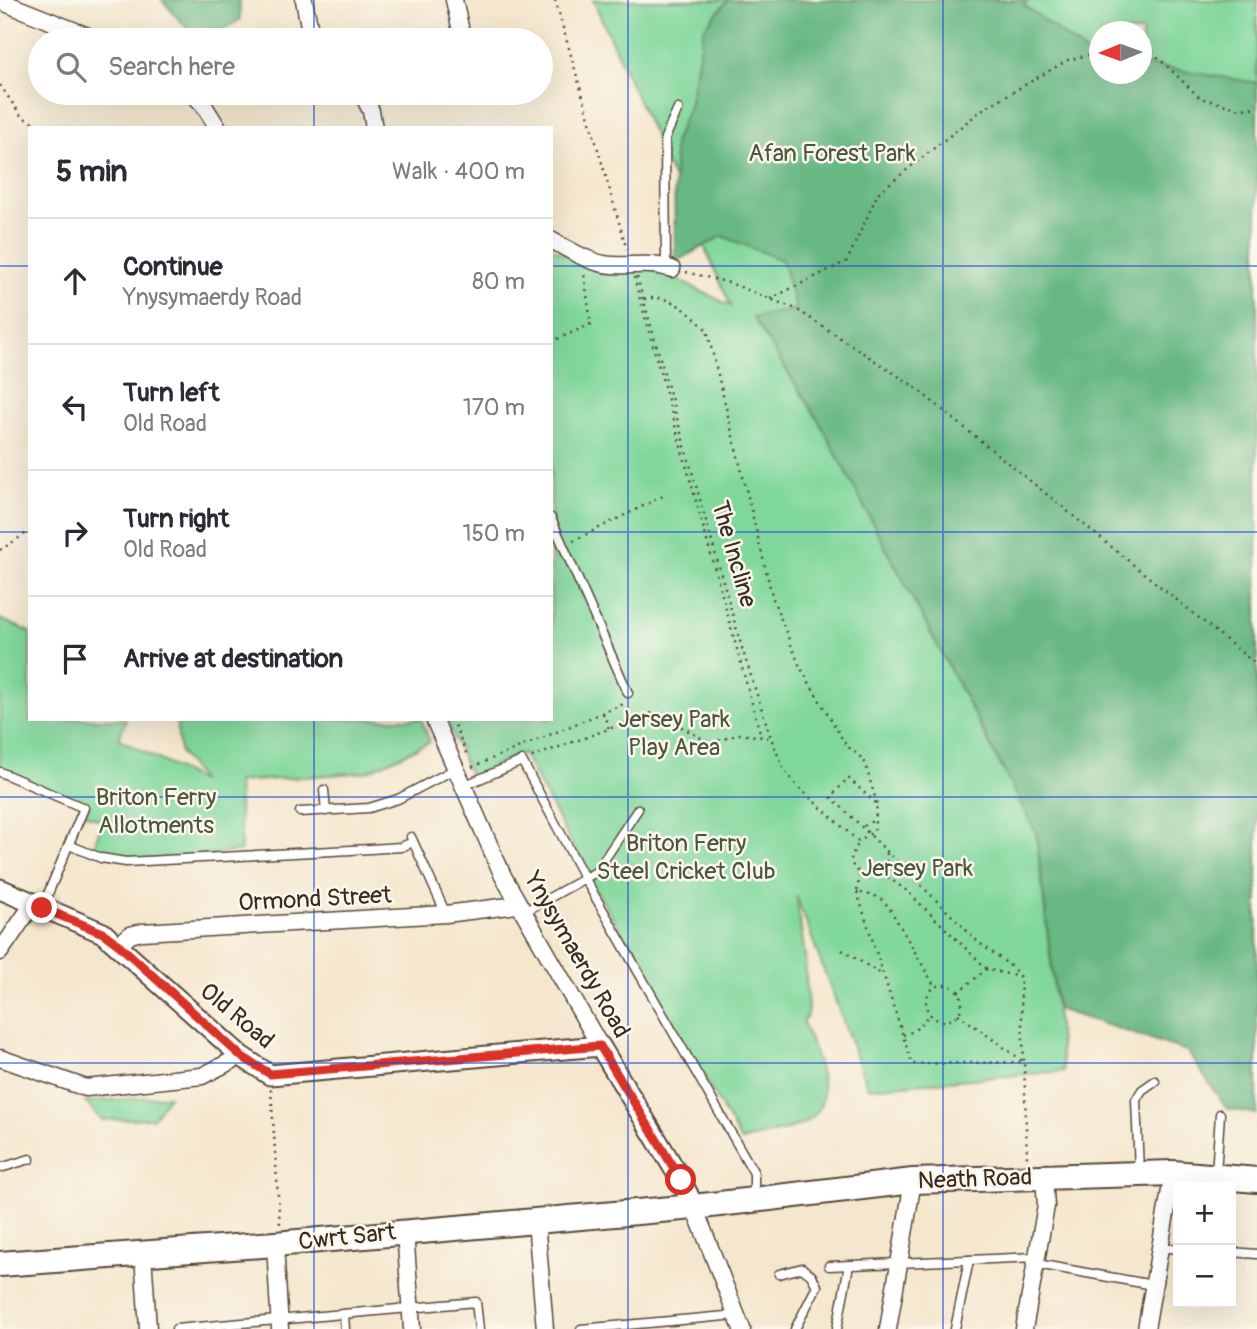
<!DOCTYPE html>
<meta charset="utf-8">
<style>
body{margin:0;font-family:Pangolin,sans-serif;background:#f7f7f7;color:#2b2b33}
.controls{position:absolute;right:21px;bottom:21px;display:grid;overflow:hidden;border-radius:0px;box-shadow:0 7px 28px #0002}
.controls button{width:63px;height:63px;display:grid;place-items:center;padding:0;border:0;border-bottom:2px solid #e1e1e2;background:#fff;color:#2b2b33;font:35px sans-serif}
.compass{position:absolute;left:1089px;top:21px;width:63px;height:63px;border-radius:50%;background:#fff;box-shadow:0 7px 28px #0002;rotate:269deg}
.stop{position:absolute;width:21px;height:21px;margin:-16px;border:5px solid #d93025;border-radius:50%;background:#fff}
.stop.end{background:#d93025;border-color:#fff;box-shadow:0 2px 7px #0008}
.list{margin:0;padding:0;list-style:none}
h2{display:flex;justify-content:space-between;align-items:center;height:91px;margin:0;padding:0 28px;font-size:30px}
h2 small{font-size:23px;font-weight:400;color:#7c7c81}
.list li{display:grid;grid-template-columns:46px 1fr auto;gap:21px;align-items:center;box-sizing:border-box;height:126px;padding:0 28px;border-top:2px solid #e1e1e2}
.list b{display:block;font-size:26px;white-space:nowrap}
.list p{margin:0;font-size:23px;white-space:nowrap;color:#7c7c81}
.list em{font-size:23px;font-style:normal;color:#7c7c81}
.icon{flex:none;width:38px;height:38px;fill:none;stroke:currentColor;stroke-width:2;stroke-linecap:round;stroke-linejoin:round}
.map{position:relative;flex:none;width:1257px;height:1329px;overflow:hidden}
.search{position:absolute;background:#fff;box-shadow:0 7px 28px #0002;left:28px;top:28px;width:525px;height:77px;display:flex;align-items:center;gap:18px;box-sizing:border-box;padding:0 24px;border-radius:38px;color:#7c7c81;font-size:26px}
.panel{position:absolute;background:#fff;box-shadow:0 7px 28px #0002;left:28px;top:126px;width:525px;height:595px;border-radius:0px}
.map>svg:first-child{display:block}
.green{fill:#80d79b;stroke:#5e805c;stroke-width:2;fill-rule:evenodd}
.forest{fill:#68b883;stroke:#527150;stroke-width:2}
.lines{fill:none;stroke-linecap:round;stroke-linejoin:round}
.service-casing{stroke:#574638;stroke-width:11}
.minor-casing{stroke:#574638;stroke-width:19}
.tertiary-casing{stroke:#574638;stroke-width:23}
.primary-casing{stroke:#574638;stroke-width:28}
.path{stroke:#574638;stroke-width:2.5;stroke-dasharray:2 5;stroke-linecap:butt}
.service{stroke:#fff;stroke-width:8}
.minor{stroke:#fff;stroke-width:16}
.tertiary{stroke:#fff;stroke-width:19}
.primary{stroke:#fff;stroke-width:24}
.route{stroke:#d93025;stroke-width:9}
.grid{fill:none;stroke:#1d4ed8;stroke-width:2;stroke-opacity:0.55}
.labels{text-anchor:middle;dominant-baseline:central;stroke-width:5;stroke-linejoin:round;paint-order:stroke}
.park-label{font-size:24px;fill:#4c553d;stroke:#fbf7ec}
.street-label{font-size:24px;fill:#3b2a1e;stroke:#fbf7ec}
</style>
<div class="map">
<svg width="1257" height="1329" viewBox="0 0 1257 1329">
<rect width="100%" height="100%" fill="#fbf7ec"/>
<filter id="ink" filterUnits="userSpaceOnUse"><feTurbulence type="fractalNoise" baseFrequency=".0143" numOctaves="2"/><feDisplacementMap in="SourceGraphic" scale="14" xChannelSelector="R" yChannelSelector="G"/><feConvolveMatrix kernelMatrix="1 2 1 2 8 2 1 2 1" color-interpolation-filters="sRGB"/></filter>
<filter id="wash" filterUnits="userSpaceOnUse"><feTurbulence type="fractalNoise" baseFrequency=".00686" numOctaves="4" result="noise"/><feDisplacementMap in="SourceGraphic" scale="28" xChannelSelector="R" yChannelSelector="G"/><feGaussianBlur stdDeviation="1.57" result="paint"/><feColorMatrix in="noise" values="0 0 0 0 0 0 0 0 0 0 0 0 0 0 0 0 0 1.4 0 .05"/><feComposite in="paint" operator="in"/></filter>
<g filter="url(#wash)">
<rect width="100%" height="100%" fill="#f5e7ce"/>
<!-- green -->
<g class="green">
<path d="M593,0H1257V222L757,324L819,421L1036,832L1063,1071L868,1088L796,895L805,956L808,1015L803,1021C811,1048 839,1098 810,1119C796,1130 759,1136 741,1141L589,877L523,753L470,776L446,719H551V248L611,274L650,266L731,306ZM1100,32H1142V74H1100Z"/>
<path d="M0,619L30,632V719H126L119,739L201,781L180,752L176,719H421L430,742L366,772L238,782L241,851C194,855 137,868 92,850L103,821L85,814L88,805L0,768Z"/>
<path d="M169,1096L153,1118L102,1120L85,1102Z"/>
</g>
<!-- forest -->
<g class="forest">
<path d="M162,0H240V20L205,40H197Z"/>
<path d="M728,0H1028L1024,5L1089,55L1099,57L1100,74H1142V64L1257,83V1114L1227,1109L1187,1051L1057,1009L1036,832L819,421L753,318L796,309L782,260L722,236L675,262L674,143L689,106L704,28Z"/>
</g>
</g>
<g filter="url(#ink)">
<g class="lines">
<!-- service casing -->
<g class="service-casing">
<g id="service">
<path d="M666,267L665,138L678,109"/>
<path d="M551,518L628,693"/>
<path d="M0,772L84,808L42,908"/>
<path d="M463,786L522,761L585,879L754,1173V1197"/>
<path d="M324,790L326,811"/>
<path d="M300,812L369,808L398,799L455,769"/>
<path d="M411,837L446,914"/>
<path d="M69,845L101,858L126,862L370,849L401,847L413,842"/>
<path d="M522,913L596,872L638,809"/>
<path d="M0,1168L30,1159"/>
<path d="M1139,1171L1136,1100L1142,1090L1155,1081"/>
<path d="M1216,1174L1220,1114"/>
<path d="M1161,1247L1178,1249"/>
<path d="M1231,1252L1257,1254"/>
<path d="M1037,1264L1153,1285"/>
<path d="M829,1266L1038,1257"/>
<path d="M779,1274L802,1268L811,1275L817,1286L795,1329"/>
<path d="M344,1314L345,1329"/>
<path d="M176,1329L476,1302L479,1329"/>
<path d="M581,1329L737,1315"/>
<path d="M837,1329L849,1265"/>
<path d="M955,1329L969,1260"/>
</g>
</g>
<!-- minor casing -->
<g class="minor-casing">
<g id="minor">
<path d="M304,0L310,31L318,40"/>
<path d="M454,0L463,40"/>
<path d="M0,1L98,40"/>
<path d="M192,93L203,104L218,128"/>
<path d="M362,93L371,111L374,128"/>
<path d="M551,240C570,250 591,264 612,265C634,266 651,262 672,269"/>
<path d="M434,719L503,876L600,1046"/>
<path d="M119,945L130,935L142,932L446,914L517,905"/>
<path d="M0,952L33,904"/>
<path d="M0,1058L86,1088L202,1076L241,1056"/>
<path d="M694,1207L742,1329"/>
<path d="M536,1221L545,1329"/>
<path d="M405,1231L412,1329"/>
<path d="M275,1244L280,1329"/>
<path d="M143,1254L148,1329"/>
<path d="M888,1329L913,1181"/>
<path d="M1024,1329L1046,1206L1044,1176"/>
<path d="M1146,1329L1173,1173"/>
</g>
</g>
<!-- tertiary casing -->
<g class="tertiary-casing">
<path id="tertiary" d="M0,889L103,933L241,1056L270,1075L600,1046L681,1180L694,1207"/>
</g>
<!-- primary casing -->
<g class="primary-casing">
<path id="primary" d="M0,1264L275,1244L694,1207L913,1181L1173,1173L1257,1180"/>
</g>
<!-- path -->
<g class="path">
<path d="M555,0L627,250"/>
<path d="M1142,42L1200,98L1241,109L1257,107"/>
<path d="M0,85L22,117L45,128"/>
<path d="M686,272L730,283L796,309L912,385L1257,665"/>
<path d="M634,277L761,736"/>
<path d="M637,277L742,648L771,738"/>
<path d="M644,299C672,293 689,313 707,330L773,599L800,667L846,745L864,760L877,804"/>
<path d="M770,299L847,261L878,193L983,109L1068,60L1100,52"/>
<path d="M551,342L591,324L584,273"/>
<path d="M573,541L667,494"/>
<path d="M0,550L30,531"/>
<path d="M603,713L609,729"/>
<path d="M452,719L467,755"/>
<path d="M532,757L655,712L710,743L740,734L771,738L783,768L797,786L859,842L851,857L853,867L860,873L857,892L879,897L889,907L935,987"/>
<path d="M472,767L626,703"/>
<path d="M864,826L876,819"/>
<path d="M860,873L873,876L882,873L886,866L887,852"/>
<path d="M882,873L907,891L987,969L1019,977"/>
<path d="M857,892L912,1064L1024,1062L1020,977C1010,962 989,952 975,939C927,891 879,843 831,797L848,778L877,804L874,831L859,842"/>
<path d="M842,950L881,974"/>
<circle cx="944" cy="1003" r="18"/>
<path d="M958,992L987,969"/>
<path d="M958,1014L1024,1062L1027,1159"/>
<path d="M903,1035L914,1031L930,1014"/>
<path d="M271,1089L280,1226"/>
</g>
<!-- service -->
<use href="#service" class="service"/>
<!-- minor -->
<use href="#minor" class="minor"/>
<!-- tertiary -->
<use href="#tertiary" class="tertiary"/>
<!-- primary -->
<use href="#primary" class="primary"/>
</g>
</g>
<g class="lines" filter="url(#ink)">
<!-- route -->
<path class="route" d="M42,908L103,933L119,945L241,1056L270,1074L600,1046L681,1180"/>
</g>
<!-- grid -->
<path class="grid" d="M314,0V40M628,0V1329M943,0V1329M314,93V128M0,266H30M551,266H1257M0,532H30M551,532H1257M314,719V1329M0,797H1257M0,1063H1257"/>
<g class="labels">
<!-- park labels -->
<g class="park-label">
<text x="832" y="153">Afan Forest Park</text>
<text x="674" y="719">Jersey Park<tspan x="674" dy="28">Play Area</tspan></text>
<text x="156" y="797">Briton Ferry<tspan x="156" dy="28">Allotments</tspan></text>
<text x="686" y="843">Briton Ferry<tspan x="686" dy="28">Steel Cricket Club</tspan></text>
<text x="917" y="868">Jersey Park</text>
</g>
<!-- street labels -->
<g class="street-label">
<text transform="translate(734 554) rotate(74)">The Incline</text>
<text transform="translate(315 899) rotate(-3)">Ormond Street</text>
<text transform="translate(577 955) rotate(60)">Ynysymaerdy Road</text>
<text transform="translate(237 1016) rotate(40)">Old Road</text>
<text transform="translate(975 1179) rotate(-2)">Neath Road</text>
<text transform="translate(347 1237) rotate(-6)">Cwrt Sart</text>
</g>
</g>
</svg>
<div class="controls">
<button>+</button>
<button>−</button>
</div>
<svg class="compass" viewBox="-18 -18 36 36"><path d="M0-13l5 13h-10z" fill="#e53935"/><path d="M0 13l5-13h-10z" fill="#7c7c81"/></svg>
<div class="stop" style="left:681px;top:1180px"></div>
<div class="stop end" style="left:42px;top:908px"></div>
<div class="search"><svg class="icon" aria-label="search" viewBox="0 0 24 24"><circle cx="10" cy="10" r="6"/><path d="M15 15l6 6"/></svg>Search here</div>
<section class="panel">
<h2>5 min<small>Walk · 400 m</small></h2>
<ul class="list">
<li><svg class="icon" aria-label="ahead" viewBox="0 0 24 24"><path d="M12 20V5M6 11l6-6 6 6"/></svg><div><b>Continue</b><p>Ynysymaerdy Road</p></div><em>80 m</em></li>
<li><svg class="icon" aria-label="left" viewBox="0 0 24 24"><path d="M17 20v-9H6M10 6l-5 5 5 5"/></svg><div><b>Turn left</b><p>Old Road</p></div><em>170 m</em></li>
<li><svg class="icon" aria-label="right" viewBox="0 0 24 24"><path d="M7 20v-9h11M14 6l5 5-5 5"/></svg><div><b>Turn right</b><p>Old Road</p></div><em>150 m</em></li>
<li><svg class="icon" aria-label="arrive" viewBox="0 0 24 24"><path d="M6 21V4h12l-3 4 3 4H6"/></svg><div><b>Arrive at destination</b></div></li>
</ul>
</section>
</div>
